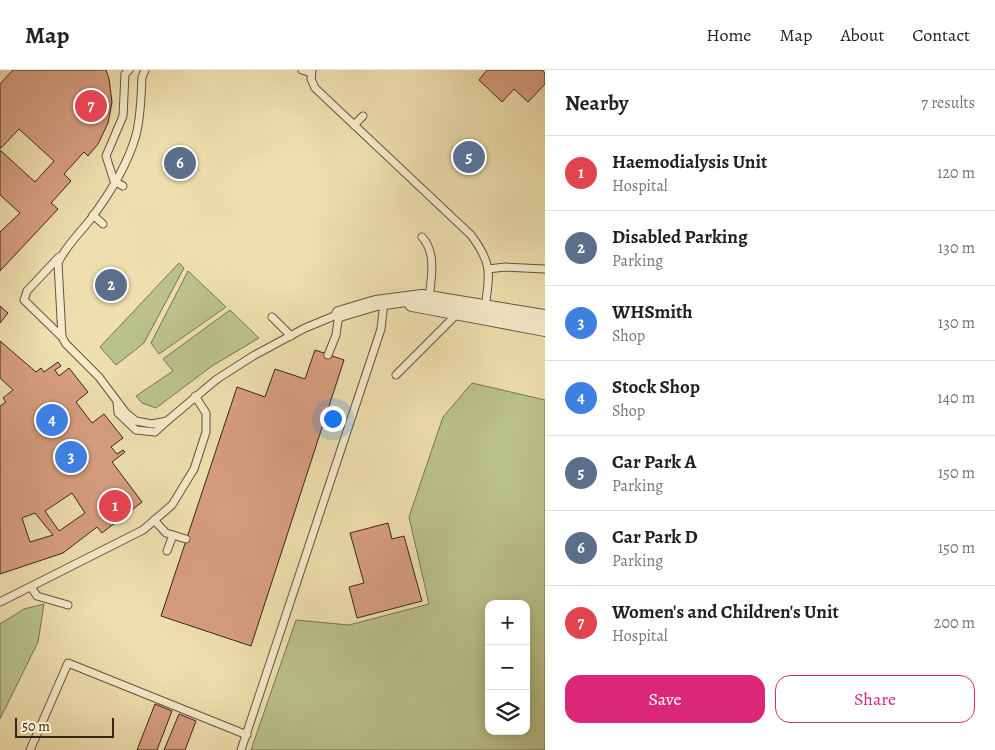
<!DOCTYPE html>
<meta charset="utf-8">
<style>
body{margin:0;font-family:Alegreya,serif;background:#f6f6f6;color:#222}
.controls{position:absolute;right:15px;bottom:15px;display:grid;overflow:hidden;border-radius:10px;box-shadow:0 2px 12px #0003}
.controls button{width:45px;height:45px;display:grid;place-items:center;padding:0;border:0;border-bottom:1px solid #e0e0e0;background:#fff;color:#222;font:25px sans-serif}
.scale{position:absolute;left:15px;bottom:12px;width:99px;box-sizing:border-box;padding-left:5px;border:2px solid #35261a;border-top:0;font-size:14px;line-height:18px;white-space:nowrap;color:#35261a;-webkit-text-stroke:4px #f5eaca;paint-order:stroke}
.you{position:absolute;left:332px;top:348px;width:18px;height:18px;margin:-12px;border:4px solid #fff;border-radius:50%;background:#1a73e8;box-shadow:0 0 0 8px #1a73e833}
.badge{display:grid;place-items:center;width:32px;height:32px;border-radius:50%;background:#db2777;color:#fff;font-size:16px;font-weight:700}
.pin{position:absolute;translate:-50% -50%;border:2px solid #fff;box-shadow:0 1px 5px #0006}
.list{margin:0;padding:0;list-style:none}
h2{display:flex;justify-content:space-between;align-items:center;height:65px;margin:0;padding:0 20px;font-size:21px}
h2 small{font-size:16px;font-weight:400;color:#767676}
.list li{display:grid;grid-template-columns:32px 1fr auto;gap:15px;align-items:center;box-sizing:border-box;height:75px;padding:0 20px;border-top:1px solid #e0e0e0}
.list b{display:block;font-size:19px;white-space:nowrap}
.list p{margin:0;font-size:16px;white-space:nowrap;color:#767676}
.list em{font-size:16px;font-style:normal;color:#767676}
.actions{display:flex;gap:10px;padding:15px 20px}
.actions a{flex:1;padding:11px 0;border:1px solid #db2777;border-radius:15px;text-align:center;font-size:18px;color:#db2777}
.actions .main{background:#db2777;color:#fff}
.icon{flex:none;width:28px;height:28px;fill:none;stroke:currentColor;stroke-width:2;stroke-linecap:round;stroke-linejoin:round}
.map{position:relative;flex:none;width:545px;height:680px;overflow:hidden}
header{display:flex;align-items:center;gap:30px;box-sizing:border-box;height:70px;padding:0 25px;background:#fff;border-bottom:1px solid #e0e0e0}
header strong{font-size:24px}
nav{display:flex;gap:28px;margin-inline-start:auto;font-size:18px}
main{display:flex}
aside{flex:1;background:#fff}
.map>svg:first-child{display:block}
.green{fill:#bac28a;stroke:#787452;fill-rule:evenodd}
.building{fill:#d79e7f;stroke:#35261a;fill-rule:evenodd}
.lines{fill:none;stroke-linecap:round;stroke-linejoin:round}
.service-casing{stroke:#64543f;stroke-width:9}
.minor-casing{stroke:#64543f;stroke-width:16}
.service{stroke:#f5eaca;stroke-width:7}
.minor{stroke:#f5eaca;stroke-width:14}
</style>
<header>
<strong>Map</strong>
<nav><a>Home</a><a>Map</a><a>About</a><a>Contact</a></nav>
</header>
<main>
<div class="map">
<svg width="545" height="680" viewBox="0 0 545 680">
<rect width="100%" height="100%" fill="#efdfae"/>
<filter id="stains"><feTurbulence type="fractalNoise" baseFrequency=".004" numOctaves="4"/><feColorMatrix values="0 0 0 0 .2 0 0 0 0 .09 0 0 0 0 .02 0 0 0 .5 -.17"/></filter>
<radialGradient id="worn" r=".72"><stop offset=".6" stop-color="#630" stop-opacity="0"/><stop offset="1" stop-color="#630" stop-opacity=".3"/></radialGradient>
<!-- green -->
<g class="green">
<path d="M179,193L184,198L144,273L116,295L100,277Z"/>
<path d="M188,201L226,237L159,284L151,273Z"/>
<path d="M230,240L259,268L212,296L156,338L142,333L136,326L173,301L163,289Z"/>
<path d="M472,313L545,330V680H251L296,550L349,555L429,534L409,447L443,347ZM489,534H526V661H489Z"/>
<path d="M44,534L38,572L0,649V554L24,539Z"/>
</g>
<!-- building -->
<g class="building">
<path d="M13,0H106L109,9L112,32L108,53L98,74L88,86L84,82L64,104L71,111L51,133L58,139L0,201V162L20,143L0,125V80L35,112L54,91L19,59L0,79V14Z"/>
<path d="M487,0H542L545,3V14L528,32L514,19L502,32L479,10Z"/>
<path d="M0,236L8,243L0,253Z"/>
<path d="M0,271L36,302L41,298L44,302L58,292L61,296L55,300L59,306L69,298L88,322L76,332L92,353L104,344L123,368L111,377L117,384L123,380L125,382L112,392L142,432L102,463L97,457L63,483L0,504V336L6,332L3,328L13,320L0,308ZM72,423L85,443L59,461L45,441ZM35,443L53,465L30,472L22,448Z"/>
<path d="M315,280L344,290L251,576L161,546L237,317L265,327L275,299L305,309Z"/>
<path d="M388,453L392,469L404,466L422,531L357,548L349,517L364,513L350,463Z"/>
<path d="M155,634L172,641L157,680H137Z"/>
<path d="M179,644L196,651L185,680H164Z"/>
</g>
<g class="lines">
<!-- service casing -->
<g class="service-casing">
<g id="service">
<path d="M145,0L142,7C141,26 141,46 136,65C128,94 108,126 90,150C79,164 65,177 58,193L62,267L66,274L99,307L126,343L136,351L152,354L167,351L217,309L253,286L305,258L339,244"/>
<path d="M302,0L311,3"/>
<path d="M312,0L311,9L315,18L471,165C494,196 489,204 485,239"/>
<path d="M354,55L363,46"/>
<path d="M123,116L114,111L106,86L123,46L125,4L129,0"/>
<path d="M93,145L103,154"/>
<path d="M422,167C437,183 431,209 429,229"/>
<path d="M59,187L27,221L24,230L62,267"/>
<path d="M488,199L505,197L545,199"/>
<path d="M272,247L291,266"/>
<path d="M328,285L336,265L339,244"/>
<path d="M396,305L457,244"/>
<path d="M117,332L118,343L136,360L155,362L167,351"/>
<path d="M154,450L166,463L186,469"/>
<path d="M167,481L173,465"/>
<path d="M31,517L37,526L68,535"/>
<path d="M0,532L143,460L172,435L194,399L206,362V343L195,326"/>
<path d="M30,680L68,593L247,665"/>
<path d="M241,680L381,259L384,232"/>
</g>
</g>
<!-- minor casing -->
<g class="minor-casing">
<g id="minor">
<path d="M412,234L545,259"/>
<path d="M339,244L376,233L422,227L545,247"/>
</g>
</g>
<!-- service -->
<use href="#service" class="service"/>
<!-- minor -->
<use href="#minor" class="minor"/>
</g>
<rect width="100%" height="100%" filter="url(#stains)"/>
<rect width="100%" height="100%" fill="url(#worn)"/>
</svg>
<div class="controls">
<button>+</button>
<button>−</button>
<button><svg class="icon" aria-label="layers" viewBox="0 0 24 24"><path d="M12 4l9 5-9 5-9-5zM3 14l9 5 9-5"/></svg></button>
</div>
<div class="scale">50 m</div>
<div class="you"></div>
<div class="pin badge" style="left:115px;top:436px;background:#e0444e">1</div>
<div class="pin badge" style="left:111px;top:215px;background:#5c6f8a">2</div>
<div class="pin badge" style="left:71px;top:387px;background:#3f7fe0">3</div>
<div class="pin badge" style="left:52px;top:350px;background:#3f7fe0">4</div>
<div class="pin badge" style="left:469px;top:87px;background:#5c6f8a">5</div>
<div class="pin badge" style="left:180px;top:93px;background:#5c6f8a">6</div>
<div class="pin badge" style="left:91px;top:36px;background:#e0444e">7</div>
</div>
<aside>
<h2>Nearby<small>7 results</small></h2>
<ul class="list">
<li><span class="badge" style="background:#e0444e">1</span><div><b>Haemodialysis Unit</b><p>Hospital</p></div><em>120 m</em></li>
<li><span class="badge" style="background:#5c6f8a">2</span><div><b>Disabled Parking</b><p>Parking</p></div><em>130 m</em></li>
<li><span class="badge" style="background:#3f7fe0">3</span><div><b>WHSmith</b><p>Shop</p></div><em>130 m</em></li>
<li><span class="badge" style="background:#3f7fe0">4</span><div><b>Stock Shop</b><p>Shop</p></div><em>140 m</em></li>
<li><span class="badge" style="background:#5c6f8a">5</span><div><b>Car Park A</b><p>Parking</p></div><em>150 m</em></li>
<li><span class="badge" style="background:#5c6f8a">6</span><div><b>Car Park D</b><p>Parking</p></div><em>150 m</em></li>
<li><span class="badge" style="background:#e0444e">7</span><div><b>Women's and Children's Unit</b><p>Hospital</p></div><em>200 m</em></li>
</ul>
<div class="actions"><a class="main">Save</a><a>Share</a></div>
</aside>
</main>
